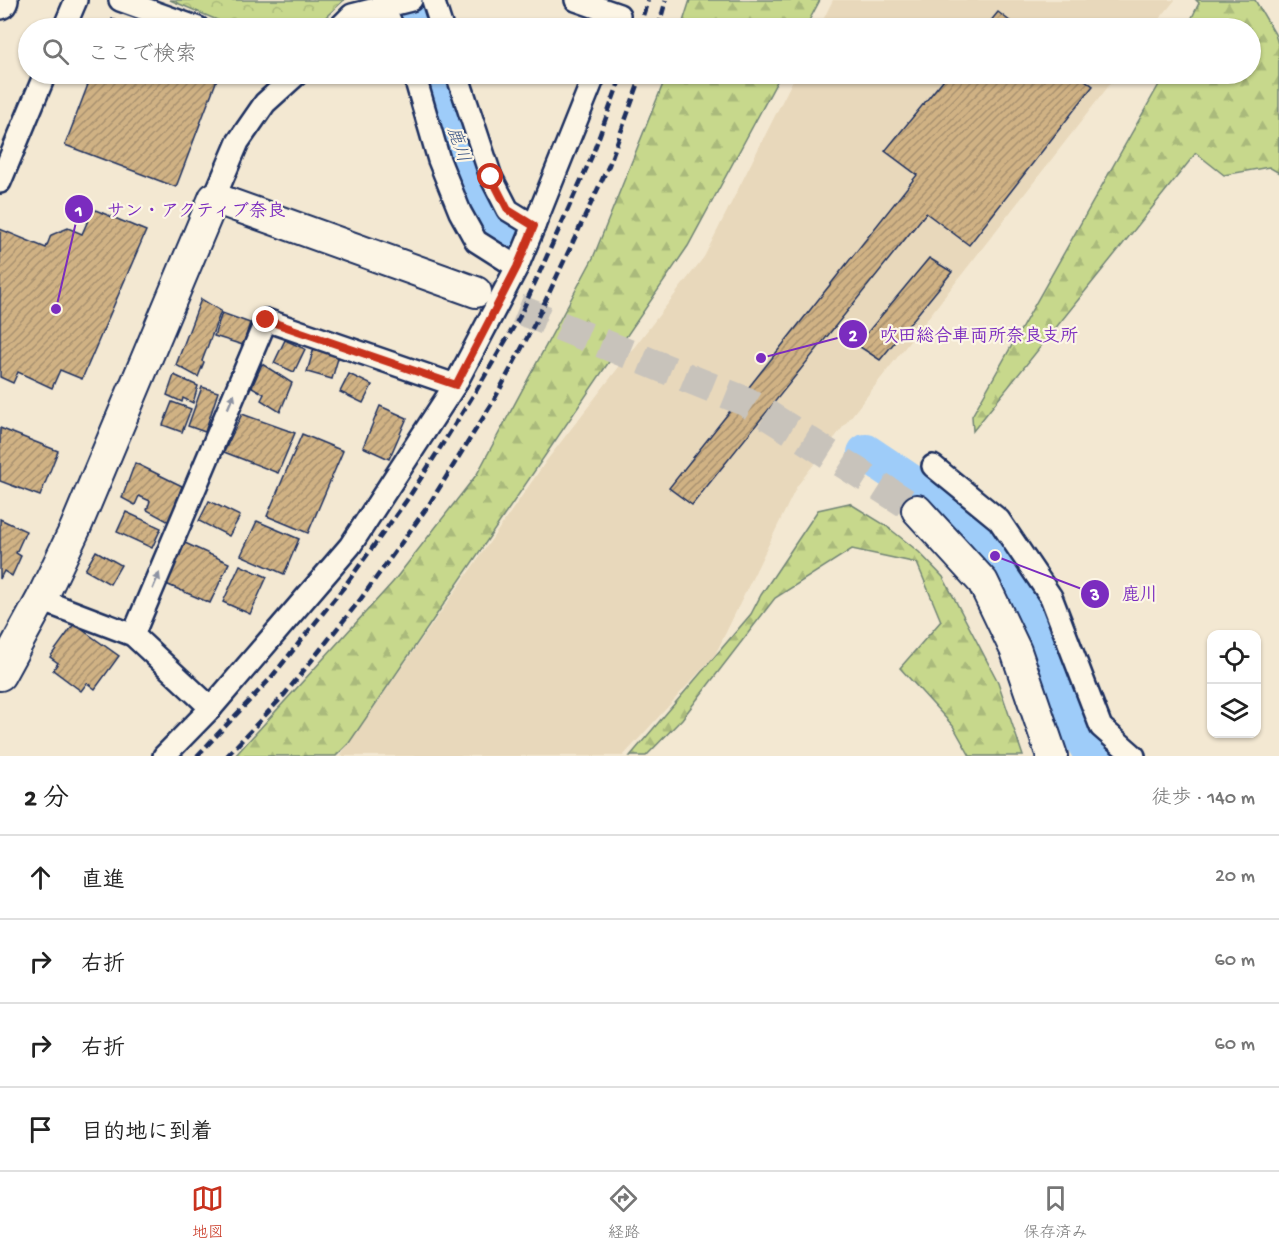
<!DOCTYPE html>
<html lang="ja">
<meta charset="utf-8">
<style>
body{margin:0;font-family:"Gochi Hand","Klee One",sans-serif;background:#f6f6f6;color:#222}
.controls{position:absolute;right:18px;bottom:18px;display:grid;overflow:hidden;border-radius:12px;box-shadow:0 2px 4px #0004}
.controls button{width:54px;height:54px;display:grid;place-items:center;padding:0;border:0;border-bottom:2px solid #e0e0e0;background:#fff;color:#222;font:30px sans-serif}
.stop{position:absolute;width:18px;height:18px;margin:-14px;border:4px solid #c8321e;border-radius:50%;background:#fff}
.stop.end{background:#c8321e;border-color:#fff;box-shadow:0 2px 6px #0008}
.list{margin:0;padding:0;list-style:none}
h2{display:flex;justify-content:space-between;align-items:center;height:78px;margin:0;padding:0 24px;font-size:26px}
h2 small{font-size:20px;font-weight:400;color:#767676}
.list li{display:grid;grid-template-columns:39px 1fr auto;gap:18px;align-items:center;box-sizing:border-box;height:84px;padding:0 24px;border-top:2px solid #e0e0e0}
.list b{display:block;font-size:22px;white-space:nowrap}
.list em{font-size:20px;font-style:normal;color:#767676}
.icon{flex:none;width:33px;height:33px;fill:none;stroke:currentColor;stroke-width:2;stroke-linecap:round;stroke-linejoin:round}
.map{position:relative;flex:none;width:1279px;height:756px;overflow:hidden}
.search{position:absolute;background:#fff;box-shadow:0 2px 4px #0004;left:18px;right:18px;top:18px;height:66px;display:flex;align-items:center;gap:15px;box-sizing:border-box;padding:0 21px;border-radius:33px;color:#767676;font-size:22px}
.sheet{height:414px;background:#fff}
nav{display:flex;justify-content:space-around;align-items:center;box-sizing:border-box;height:84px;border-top:2px solid #e0e0e0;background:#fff;font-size:16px;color:#767676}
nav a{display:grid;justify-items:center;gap:3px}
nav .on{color:#c8321e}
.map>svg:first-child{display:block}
.built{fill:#e8d8bb}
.forest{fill:url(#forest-firs);stroke:#718475;stroke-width:1.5}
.park{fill:url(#park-crowns);stroke:#718475;stroke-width:1.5}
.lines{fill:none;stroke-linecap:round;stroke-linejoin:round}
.river{stroke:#9eccf9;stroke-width:38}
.building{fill:url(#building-hatch);stroke:#1b2f5e;stroke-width:1.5}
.secondary-tunnel{stroke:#c8c3bb;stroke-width:30;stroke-dasharray:30 15;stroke-linecap:butt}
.street-casing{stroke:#1b2f5e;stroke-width:26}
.secondary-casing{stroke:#1b2f5e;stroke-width:34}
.highway-casing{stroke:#1b2f5e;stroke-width:38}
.street{stroke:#fcf5e5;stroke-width:21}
.secondary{stroke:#fcf5e5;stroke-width:30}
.highway{stroke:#fcf5e5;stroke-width:33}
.rail{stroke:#1b2f5e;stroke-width:4.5;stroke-dasharray:9 4.5;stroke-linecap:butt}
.oneway{fill:#8c92a2}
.route{stroke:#c8321e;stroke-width:8}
.labels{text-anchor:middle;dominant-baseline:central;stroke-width:4.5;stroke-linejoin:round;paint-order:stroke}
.water-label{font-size:18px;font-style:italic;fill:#3c5685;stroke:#fcf5e5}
.leader{fill:none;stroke:#7b2cbf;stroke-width:2}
.callout-dot{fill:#7b2cbf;stroke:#fcf5e5;stroke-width:2}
.mark-label{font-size:18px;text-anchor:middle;font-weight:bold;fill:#fff}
.callout-label{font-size:18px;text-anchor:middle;font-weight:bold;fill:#7b2cbf;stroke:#fcf5e5;stroke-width:4.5;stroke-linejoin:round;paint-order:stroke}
</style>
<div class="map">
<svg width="1279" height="756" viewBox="0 0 1279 756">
<defs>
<pattern id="forest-firs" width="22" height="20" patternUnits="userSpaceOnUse" patternTransform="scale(1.5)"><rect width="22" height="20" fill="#c7d88c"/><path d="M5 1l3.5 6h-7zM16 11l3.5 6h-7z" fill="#aaba7b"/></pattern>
<pattern id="park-crowns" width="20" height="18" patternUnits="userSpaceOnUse" patternTransform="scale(1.5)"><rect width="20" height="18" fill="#c7d88c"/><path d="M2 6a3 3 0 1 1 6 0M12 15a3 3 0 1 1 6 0" fill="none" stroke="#aaba7b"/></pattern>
<pattern id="building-hatch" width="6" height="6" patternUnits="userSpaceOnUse" patternTransform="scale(1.5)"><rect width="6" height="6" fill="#d0b284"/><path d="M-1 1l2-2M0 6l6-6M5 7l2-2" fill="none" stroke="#a8916f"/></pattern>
</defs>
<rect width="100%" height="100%" fill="#f3e8d2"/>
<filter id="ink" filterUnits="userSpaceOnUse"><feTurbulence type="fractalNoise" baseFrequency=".0167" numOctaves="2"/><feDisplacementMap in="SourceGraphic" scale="12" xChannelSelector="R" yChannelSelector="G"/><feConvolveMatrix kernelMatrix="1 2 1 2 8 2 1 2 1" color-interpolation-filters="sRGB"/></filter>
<g filter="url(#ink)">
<!-- built -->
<g class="built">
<path d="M833,0H1175L1152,28H819Z"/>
<path d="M796,74H1118L797,486L715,655L623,756H340L547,460L704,257Z"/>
</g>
<!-- forest -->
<g class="forest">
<path d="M690,0H820L805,28H681Z"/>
<path d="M1196,0H1255L1275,34L1279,47V173L1269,167L1224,175L1196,153L973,431L972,416L1165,74H1250V28H1187L1199,3Z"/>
<path d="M667,74H781L688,246L349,743L336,756H235L393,582L477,474L593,258Z"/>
<path d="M849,503L885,525L919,552L943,577L998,682L1023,756H970L953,726L900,668L941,621L917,563L852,549L775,598L682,719L646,756H630L751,614L761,595L818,510Z"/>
</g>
<!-- park -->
<path class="park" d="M170,0H344L314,28H236Z"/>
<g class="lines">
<!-- river -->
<g class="river">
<path d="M408,0L416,28"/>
<path d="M433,74L482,219L507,240"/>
<path d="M866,453L963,518L995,556L1019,592L1076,726L1089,748L1097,756"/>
</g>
</g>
<!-- building -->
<g class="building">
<path d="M998,12L1019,28H985Z"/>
<path d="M112,19L137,28H109Z"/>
<path d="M92,74H219L176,187L65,145Z"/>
<path d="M948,74H1077L1093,86L969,245L926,213L692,505L669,488L917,175L885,151Z"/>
<path d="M93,209L146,231L82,379L60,370L52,388L18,372L13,383L0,377V229L46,248L51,235L68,228L82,234Z"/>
<path d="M929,258L952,272L880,360L857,345Z"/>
<path d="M201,299L221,311L202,361L204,362L198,377L176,365Z"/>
<path d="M222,313L250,323L243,345L214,336Z"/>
<path d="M285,340L305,349L294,372L274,363Z"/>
<path d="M314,348L339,355L332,379L307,372Z"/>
<path d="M262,364L292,383L280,412L261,400L264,394L252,387Z"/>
<path d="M349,374L372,385L363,403L340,392Z"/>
<path d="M174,375L198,386L193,403L183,398L182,402L167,395Z"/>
<path d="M202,387L218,392L205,432L188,426Z"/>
<path d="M172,402L191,409L182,432L163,425Z"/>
<path d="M380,406L407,418L389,459L363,447Z"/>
<path d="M242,414L295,433L278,473L224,452Z"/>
<path d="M0,428L58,451L40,496L0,481Z"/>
<path d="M302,434L343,451L308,533L267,516Z"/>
<path d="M135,463L182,486L169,522L147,510L150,501L139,496L135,505L122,498Z"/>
<path d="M209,501L240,516L229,536L199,521Z"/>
<path d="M126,512L161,528L152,548L117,532Z"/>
<path d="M0,519L26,531L16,553L21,556L12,576L4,571L0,579Z"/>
<path d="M257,521L299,539L284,574L241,555Z"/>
<path d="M185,543L229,563L210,603L166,584Z"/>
<path d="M96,551L121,565L110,584L85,570Z"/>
<path d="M240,565L267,577L250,614L223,602Z"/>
<path d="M74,624L119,656L95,689L87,683L81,691L53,670L58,663L50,657Z"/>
</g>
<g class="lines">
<!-- secondary-tunnel -->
<path class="secondary-tunnel" d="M476,292L747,402L917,510"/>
<!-- street casing -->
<g class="street-casing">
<g id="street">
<path d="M120,0L198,28"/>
<path d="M383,0L384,7L393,28"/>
<path d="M433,0L442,28"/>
<path d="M576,0L619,15"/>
<path d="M64,28L76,0"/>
<path d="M339,28L352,15L411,0"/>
<path d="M414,74L439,160L460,212L476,241L517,267"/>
<path d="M457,74L491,177L508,210L534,226L595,74"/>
<path d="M0,182L45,74"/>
<path d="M214,198L238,142L265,103L297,74"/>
<path d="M933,466L999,520L1051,597L1101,727L1134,756"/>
<path d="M41,600L133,635L211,708"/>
<path d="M133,635L266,320L455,385"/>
<path d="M164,756L211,708L350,546L455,385L517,267L534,226"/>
</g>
</g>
<!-- secondary casing -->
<g class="secondary-casing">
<g id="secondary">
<path d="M917,510L983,582L1016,651L1052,756"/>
<path d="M0,675L41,600L75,529L214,198L476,292"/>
</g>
</g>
<!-- highway casing -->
<g class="highway-casing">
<path id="highway" d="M0,2L1,0"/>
</g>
<!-- street -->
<use href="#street" class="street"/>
<!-- secondary -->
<use href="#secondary" class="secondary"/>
<!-- highway -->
<use href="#highway" class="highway"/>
<!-- rail -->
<g class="rail">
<path d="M639,28L648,0"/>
<path d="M658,28L666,0"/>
<path d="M197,756L270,679L344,587L409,497L476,391L519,318L592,156L622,74"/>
<path d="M227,756L284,695L360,600L428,506L493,402L535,323L609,165L642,74"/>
</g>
</g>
<!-- one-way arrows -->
<defs><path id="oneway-solid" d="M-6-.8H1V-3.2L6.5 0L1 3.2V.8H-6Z" transform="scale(1.5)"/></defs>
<g class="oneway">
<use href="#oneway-solid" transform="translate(231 401) rotate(-67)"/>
<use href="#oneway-solid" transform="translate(156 581) rotate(-67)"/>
</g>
</g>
<g class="lines" filter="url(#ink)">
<!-- route -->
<path class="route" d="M266,320L456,385L517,267L534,226L508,210L491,177"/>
</g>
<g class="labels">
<!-- water labels -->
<g class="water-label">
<text transform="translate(457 145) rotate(71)">鹿川</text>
</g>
</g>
<!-- callouts -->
<path class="leader" d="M56 309L79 209M761 358L853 334M995 556L1095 594"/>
<g class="callout-dot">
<circle cx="56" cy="309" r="6"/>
<circle cx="761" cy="358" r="6"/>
<circle cx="995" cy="556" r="6"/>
<circle cx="79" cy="209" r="15"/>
<circle cx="853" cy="334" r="15"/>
<circle cx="1095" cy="594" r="15"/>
</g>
<g class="mark-label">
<text x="79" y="216">1</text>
<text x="853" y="341">2</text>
<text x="1095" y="600">3</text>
</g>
<g class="callout-label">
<text x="196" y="216">サン・アクティブ奈良</text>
<text x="979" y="341">吹田総合車両所奈良支所</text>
<text x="1140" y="600">鹿川</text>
</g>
</svg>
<div class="controls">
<button><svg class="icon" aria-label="locate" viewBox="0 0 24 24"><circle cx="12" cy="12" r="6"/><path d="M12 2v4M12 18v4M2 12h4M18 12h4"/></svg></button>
<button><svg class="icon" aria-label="layers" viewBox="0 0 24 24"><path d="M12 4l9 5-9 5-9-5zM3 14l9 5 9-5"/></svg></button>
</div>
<div class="stop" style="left:491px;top:177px"></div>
<div class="stop end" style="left:266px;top:320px"></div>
<div class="search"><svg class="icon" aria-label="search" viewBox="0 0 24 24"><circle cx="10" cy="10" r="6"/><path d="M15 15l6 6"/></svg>ここで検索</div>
</div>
<section class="sheet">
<h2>2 分<small>徒歩 · 140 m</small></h2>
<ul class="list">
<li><svg class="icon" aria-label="ahead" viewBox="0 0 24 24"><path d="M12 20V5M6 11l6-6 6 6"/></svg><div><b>直進</b></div><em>20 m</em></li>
<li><svg class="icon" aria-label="right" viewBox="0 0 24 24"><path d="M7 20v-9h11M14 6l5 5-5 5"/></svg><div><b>右折</b></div><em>60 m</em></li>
<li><svg class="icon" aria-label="right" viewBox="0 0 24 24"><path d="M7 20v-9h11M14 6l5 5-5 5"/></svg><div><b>右折</b></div><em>60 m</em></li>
<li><svg class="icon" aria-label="arrive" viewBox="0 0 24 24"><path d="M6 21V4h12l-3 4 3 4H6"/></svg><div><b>目的地に到着</b></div></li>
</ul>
</section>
<nav>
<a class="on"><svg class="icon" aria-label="map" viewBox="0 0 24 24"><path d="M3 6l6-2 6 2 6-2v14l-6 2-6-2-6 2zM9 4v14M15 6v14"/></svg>地図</a>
<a><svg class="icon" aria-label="directions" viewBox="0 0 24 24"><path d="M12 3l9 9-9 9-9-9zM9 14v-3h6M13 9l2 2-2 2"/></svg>経路</a>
<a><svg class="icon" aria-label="saved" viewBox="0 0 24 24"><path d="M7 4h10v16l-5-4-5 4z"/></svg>保存済み</a>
</nav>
